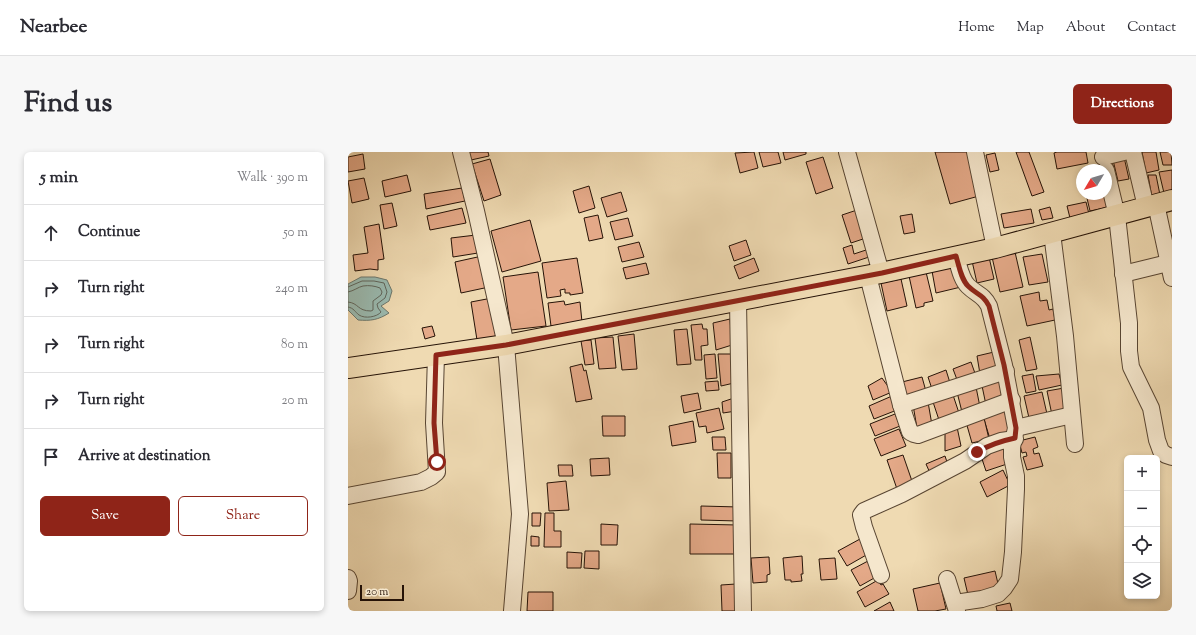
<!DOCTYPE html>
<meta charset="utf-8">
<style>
body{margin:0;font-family:"Sorts Mill Goudy",serif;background:#f7f7f7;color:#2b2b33}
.controls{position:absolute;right:12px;bottom:12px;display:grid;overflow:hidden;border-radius:6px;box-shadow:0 2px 6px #0003}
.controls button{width:36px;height:36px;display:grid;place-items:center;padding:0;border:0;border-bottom:1px solid #e1e1e2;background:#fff;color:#2b2b33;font:20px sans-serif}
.compass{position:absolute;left:728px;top:12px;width:36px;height:36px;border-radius:50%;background:#fff;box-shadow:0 2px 6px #0003;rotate:232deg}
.scale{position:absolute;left:12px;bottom:10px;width:44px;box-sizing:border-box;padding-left:4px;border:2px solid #261307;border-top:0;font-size:11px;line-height:14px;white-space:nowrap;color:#261307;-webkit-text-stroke:3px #f5e7cd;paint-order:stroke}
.stop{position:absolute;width:12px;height:12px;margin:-9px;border:3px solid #8f2418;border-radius:50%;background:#fff}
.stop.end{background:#8f2418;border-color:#fff;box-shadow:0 1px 4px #0008}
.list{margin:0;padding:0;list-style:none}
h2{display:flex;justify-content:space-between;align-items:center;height:52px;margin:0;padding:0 16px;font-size:17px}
h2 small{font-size:13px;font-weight:400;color:#7c7c81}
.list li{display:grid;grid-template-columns:26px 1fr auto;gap:12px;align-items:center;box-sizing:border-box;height:56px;padding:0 16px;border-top:1px solid #e1e1e2}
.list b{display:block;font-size:15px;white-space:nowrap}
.list em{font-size:13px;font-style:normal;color:#7c7c81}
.actions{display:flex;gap:8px;padding:12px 16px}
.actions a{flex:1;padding:9px 0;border:1px solid #8f2418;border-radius:6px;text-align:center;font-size:14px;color:#8f2418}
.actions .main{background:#8f2418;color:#fff}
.icon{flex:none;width:22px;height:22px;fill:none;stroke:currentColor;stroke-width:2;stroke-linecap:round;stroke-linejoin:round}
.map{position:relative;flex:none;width:824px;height:459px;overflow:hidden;border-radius:6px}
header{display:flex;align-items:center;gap:24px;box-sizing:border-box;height:56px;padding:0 20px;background:#fff;border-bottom:1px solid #e1e1e2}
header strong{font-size:19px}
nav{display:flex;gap:22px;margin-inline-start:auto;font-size:14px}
.intro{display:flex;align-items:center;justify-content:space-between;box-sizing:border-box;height:96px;padding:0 24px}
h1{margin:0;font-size:28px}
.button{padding:10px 18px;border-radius:6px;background:#8f2418;color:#fff;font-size:14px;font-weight:700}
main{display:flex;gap:24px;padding:0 24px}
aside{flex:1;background:#fff;border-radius:6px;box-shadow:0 2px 6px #0003}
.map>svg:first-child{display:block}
.water{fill:#9abab0;stroke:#6c776c}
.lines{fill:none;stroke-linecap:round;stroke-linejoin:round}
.shore{stroke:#60665c;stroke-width:1}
.building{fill:#e4a988;stroke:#261307}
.minor-casing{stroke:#584532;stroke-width:18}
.major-casing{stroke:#261307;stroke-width:22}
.minor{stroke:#f5e7cd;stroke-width:16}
.major{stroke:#efdab2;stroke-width:20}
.route{stroke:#8f2418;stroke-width:5}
</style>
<header>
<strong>Nearbee</strong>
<nav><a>Home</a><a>Map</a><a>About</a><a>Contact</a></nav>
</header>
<div class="intro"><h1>Find us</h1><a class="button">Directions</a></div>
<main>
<aside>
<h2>5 min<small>Walk · 390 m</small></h2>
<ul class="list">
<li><svg class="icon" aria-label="ahead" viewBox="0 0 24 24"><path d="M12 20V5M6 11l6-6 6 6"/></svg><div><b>Continue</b></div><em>50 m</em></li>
<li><svg class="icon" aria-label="right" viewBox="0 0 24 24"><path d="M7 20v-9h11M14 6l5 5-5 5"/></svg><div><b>Turn right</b></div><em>240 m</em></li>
<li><svg class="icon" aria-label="right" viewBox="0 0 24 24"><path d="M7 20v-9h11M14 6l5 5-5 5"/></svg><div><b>Turn right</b></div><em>80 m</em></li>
<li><svg class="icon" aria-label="right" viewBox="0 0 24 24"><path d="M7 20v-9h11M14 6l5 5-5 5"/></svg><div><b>Turn right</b></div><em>20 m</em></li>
<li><svg class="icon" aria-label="arrive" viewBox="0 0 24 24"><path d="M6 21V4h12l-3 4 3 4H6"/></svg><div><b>Arrive at destination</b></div></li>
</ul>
<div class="actions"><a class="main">Save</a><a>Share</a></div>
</aside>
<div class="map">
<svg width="824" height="459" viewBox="0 0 824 459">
<rect width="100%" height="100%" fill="#efdab2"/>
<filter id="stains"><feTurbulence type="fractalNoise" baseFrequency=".005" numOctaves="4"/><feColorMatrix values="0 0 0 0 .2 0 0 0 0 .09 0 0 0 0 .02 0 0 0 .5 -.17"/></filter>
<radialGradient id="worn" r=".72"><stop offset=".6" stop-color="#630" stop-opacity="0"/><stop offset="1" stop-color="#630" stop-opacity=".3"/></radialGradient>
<!-- water -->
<path class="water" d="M13,125H27L39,128L44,139L41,149L33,154L41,161C30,168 23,169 10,168L0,158V132Z"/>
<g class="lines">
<!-- shore -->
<g class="shore">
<path d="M0,135L14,129H26L36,131L39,140L37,146L29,152L30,156L33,160C29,165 17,167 11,163C7,160 6,156 0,155"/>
<path d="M0,140C6,139 10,135 15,134C21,133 27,134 32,136L34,140L33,143L25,149V158L23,159C9,159 11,151 0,150"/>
</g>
</g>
<!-- building -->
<g class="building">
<path d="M121,0H140L141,4L123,8Z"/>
<path d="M406,0L410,16L392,21L387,1Z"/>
<path d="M411,0H430L433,11L415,15Z"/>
<path d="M435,0H458V2L437,8Z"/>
<path d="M587,0H622L631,44L602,52Z"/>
<path d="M668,0H681L696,40L684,44Z"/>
<path d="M709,0H738L740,11L709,17L706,1Z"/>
<path d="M794,0H808L811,18L798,21Z"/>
<path d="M812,0H823L824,13H815Z"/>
<path d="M647,1L651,18L642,20L638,3Z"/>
<path d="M15,2L17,17L0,20V5Z"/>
<path d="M475,5L485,36L468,42L458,10Z"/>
<path d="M776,5L781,27L770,29L765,8Z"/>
<path d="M142,7L153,43L136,49L124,12Z"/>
<path d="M824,18V39L816,41L811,20Z"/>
<path d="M59,23L63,39L37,45L34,29Z"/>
<path d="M800,23H808L812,43L804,46Z"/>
<path d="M16,26L21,47L4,51L0,29Z"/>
<path d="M241,34L247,56L231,61L225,39Z"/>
<path d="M114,36L117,49L78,57L76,42Z"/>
<path d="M273,40L279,59L259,65L253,46Z"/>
<path d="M738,42H749L750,46L759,43L761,55L742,59Z"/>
<path d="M738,50L741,62L722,66L719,54Z"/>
<path d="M44,51L49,74L36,77L32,53Z"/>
<path d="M702,55L705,66L694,68L691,58Z"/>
<path d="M114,56L118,71L82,78L79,64Z"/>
<path d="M683,57L686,71L656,76L653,62Z"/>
<path d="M509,58L518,86L503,91L494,63Z"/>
<path d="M564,62L567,80L556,82L552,64Z"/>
<path d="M250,63L255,86L241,89L236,66Z"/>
<path d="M280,66L285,84L267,88L262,70Z"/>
<path d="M182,68L193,109L154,120L143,79Z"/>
<path d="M31,72L36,107L30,108V118L22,117L7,119L5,103L20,101L16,75Z"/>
<path d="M128,83L130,101L105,105L103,86Z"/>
<path d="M398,88L403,103L386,109L381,94Z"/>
<path d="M291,90L296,105L274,110L270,95Z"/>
<path d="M504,93L506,102L518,98L521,105L500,112L495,96Z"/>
<path d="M667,100L675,135L652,140L644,105Z"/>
<path d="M694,102L700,130L681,133L675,105Z"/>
<path d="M134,104L141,135L113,141L107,110Z"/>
<path d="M641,105L646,127L629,131L624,109Z"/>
<path d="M229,106L235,141L222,143V141H217V137L212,138L213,144L199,146L194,111Z"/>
<path d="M406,106L411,119L391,127L386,114Z"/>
<path d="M298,111L301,122L278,127L275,116Z"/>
<path d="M608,114L613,135L588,141L584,119Z"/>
<path d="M190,120L198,174L163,178L155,125Z"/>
<path d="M578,120L585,149L576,151V154L568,156L561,124Z"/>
<path d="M553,127L559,154L539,159L533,131Z"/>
<path d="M691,140L692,149L699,148L701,158L705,157L707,168L679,174L672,144Z"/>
<path d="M144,146L151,184L129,188L123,150Z"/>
<path d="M216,149L217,153L232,150L234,170L203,174L200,151Z"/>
<path d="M382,167L384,193L368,198L365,171Z"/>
<path d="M354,172L355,177H359L360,193L353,194L354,208H347L343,173Z"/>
<path d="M84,174L87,184L77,187L74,176Z"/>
<path d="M339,177L343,212L329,213L326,178Z"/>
<path d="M286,182L289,217L274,218L270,184Z"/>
<path d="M265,185L268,216L251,217L247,186Z"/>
<path d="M682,185L689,217L678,219L671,188Z"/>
<path d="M243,188L246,212L237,213L233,189Z"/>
<path d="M646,200L650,218L632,222L629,204Z"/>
<path d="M367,202L369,226L358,227L356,203Z"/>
<path d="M370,202H386V231L373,234Z"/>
<path d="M623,210L629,227L611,233L605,217Z"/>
<path d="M234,212L236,219L238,218L244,247L228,250L222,215Z"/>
<path d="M598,218L603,234L585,240L580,225Z"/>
<path d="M685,222L688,239L678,241L674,224Z"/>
<path d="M711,222L714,233L691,238L688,224Z"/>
<path d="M574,225L579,243L559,248L554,230Z"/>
<path d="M651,225L656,249L638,253L633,229Z"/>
<path d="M534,226L544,240L525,248L520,234Z"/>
<path d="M370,229L371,238L358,239L357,230Z"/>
<path d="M628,235L632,255L614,260L609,240Z"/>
<path d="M716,236L721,260L704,263L699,239Z"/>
<path d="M694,240L699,262L681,266L676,244Z"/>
<path d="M350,241L353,257L336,261L333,244Z"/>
<path d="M605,243L611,261L591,268L585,250Z"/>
<path d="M544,244L549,258L526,267L521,254Z"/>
<path d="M386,246L388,259L375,261L374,250Z"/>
<path d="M580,250L584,273L569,276L565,253Z"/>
<path d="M371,256L376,277L359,281L358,274L351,275L348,261Z"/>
<path d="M656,258L663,282L642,287L635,264Z"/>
<path d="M547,262L552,274L527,284L522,272Z"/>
<path d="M254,264H277V284H255Z"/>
<path d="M636,266L641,287L624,291L618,270Z"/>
<path d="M345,269L348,290L324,294L321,274Z"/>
<path d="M609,275L613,294L597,299V279Z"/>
<path d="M551,277L558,294L533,304L526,287Z"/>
<path d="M364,285H377L378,298H365Z"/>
<path d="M687,285L690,295L685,297L686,302L691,301L695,314L679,318L675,305L679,304L678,300L674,301L671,289Z"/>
<path d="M656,293L662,311L638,319L632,301Z"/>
<path d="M369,301H383V326H370Z"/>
<path d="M555,303L565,332L549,337L539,308Z"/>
<path d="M597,304L600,313L582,321L578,312Z"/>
<path d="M261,306L262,323L243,324L242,307Z"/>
<path d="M210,313H224L225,324H211Z"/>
<path d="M655,318L662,333L639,345L632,330Z"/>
<path d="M218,329L221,358L201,359L199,331Z"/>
<path d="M353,354L391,355L390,369L353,368Z"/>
<path d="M184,361H193L192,374H184Z"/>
<path d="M197,361H206V379H213V395H196Z"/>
<path d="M253,372L270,373L269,393H253Z"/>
<path d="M342,372L390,373L389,402H342Z"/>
<path d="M183,384L191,385V394H183Z"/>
<path d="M512,387L520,402L499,414L490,399Z"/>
<path d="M237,399H251V417L236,416Z"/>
<path d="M219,400L234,401L233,416H219Z"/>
<path d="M454,404L455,422H453L454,429L443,430V428H437L435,406Z"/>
<path d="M421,405L422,422L419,423V430L405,431L403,406Z"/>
<path d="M487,406L489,427L473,428L471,407Z"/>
<path d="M520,409L528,425L512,434L503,418Z"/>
<path d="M647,419L651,436L620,443L616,426Z"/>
<path d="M530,428L533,433L535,432L541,442L517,455L509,440Z"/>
<path d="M592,431L598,457L587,459H570L565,437Z"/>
<path d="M388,432L389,459H374L373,433Z"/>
<path d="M180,440H205V459H179Z"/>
<path d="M542,450L546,459H526Z"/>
<path d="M662,451L664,459H649L648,454Z"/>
</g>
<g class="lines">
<!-- minor casing -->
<g class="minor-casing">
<g id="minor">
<path d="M113,0L128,59L158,193L172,362L164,459"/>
<path d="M499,0L533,121"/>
<path d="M627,0L647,96"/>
<path d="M785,0L798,55"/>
<path d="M755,5L776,0"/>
<path d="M758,18L769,64L781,171V199L783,215L803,256L809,288L813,299L818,303L824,305"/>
<path d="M808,52L824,126"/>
<path d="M704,81L717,184L727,292"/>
<path d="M775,122L820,111"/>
<path d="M520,124L553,253L562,280L566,282L570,283L664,248"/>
<path d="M390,149L395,459"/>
<path d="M553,253L658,219"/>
<path d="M668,276L724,263"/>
<path d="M0,344L73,330L83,325L89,320L86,271L88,203"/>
<path d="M533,423L516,375L513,363L516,359L554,342L617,309L639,294L653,289L667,287"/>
<path d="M0,426L1,429L0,439"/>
<path d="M599,427L609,459"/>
<path d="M607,451L634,447L650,442L656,436L662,427L665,400L668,337V324L664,305V295L668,276L656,213L641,154C635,142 629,143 620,134C613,127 611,114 608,105"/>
</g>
</g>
<!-- major casing -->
<g class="major-casing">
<path id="major" d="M0,216L158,193L533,121L647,96L824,48"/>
</g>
<!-- minor -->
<use href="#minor" class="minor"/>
<!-- major -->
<use href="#major" class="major"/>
</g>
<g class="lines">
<!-- route -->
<path class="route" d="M89,310L86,271L88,203L158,193L534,121L608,104C611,114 613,127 620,134C629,143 635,142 641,154L656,213L668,276L667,286C653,289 641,293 629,300"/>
</g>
<rect width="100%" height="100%" filter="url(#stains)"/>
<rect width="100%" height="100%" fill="url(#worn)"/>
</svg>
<div class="controls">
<button>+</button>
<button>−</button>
<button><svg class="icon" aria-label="locate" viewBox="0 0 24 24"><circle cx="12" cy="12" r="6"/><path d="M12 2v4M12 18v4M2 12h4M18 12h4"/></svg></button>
<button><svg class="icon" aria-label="layers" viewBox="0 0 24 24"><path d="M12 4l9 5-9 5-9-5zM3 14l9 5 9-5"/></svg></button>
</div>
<svg class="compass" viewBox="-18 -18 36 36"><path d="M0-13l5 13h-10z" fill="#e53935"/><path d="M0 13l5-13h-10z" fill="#7c7c81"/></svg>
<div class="scale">20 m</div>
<div class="stop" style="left:89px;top:310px"></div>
<div class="stop end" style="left:629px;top:300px"></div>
</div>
</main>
